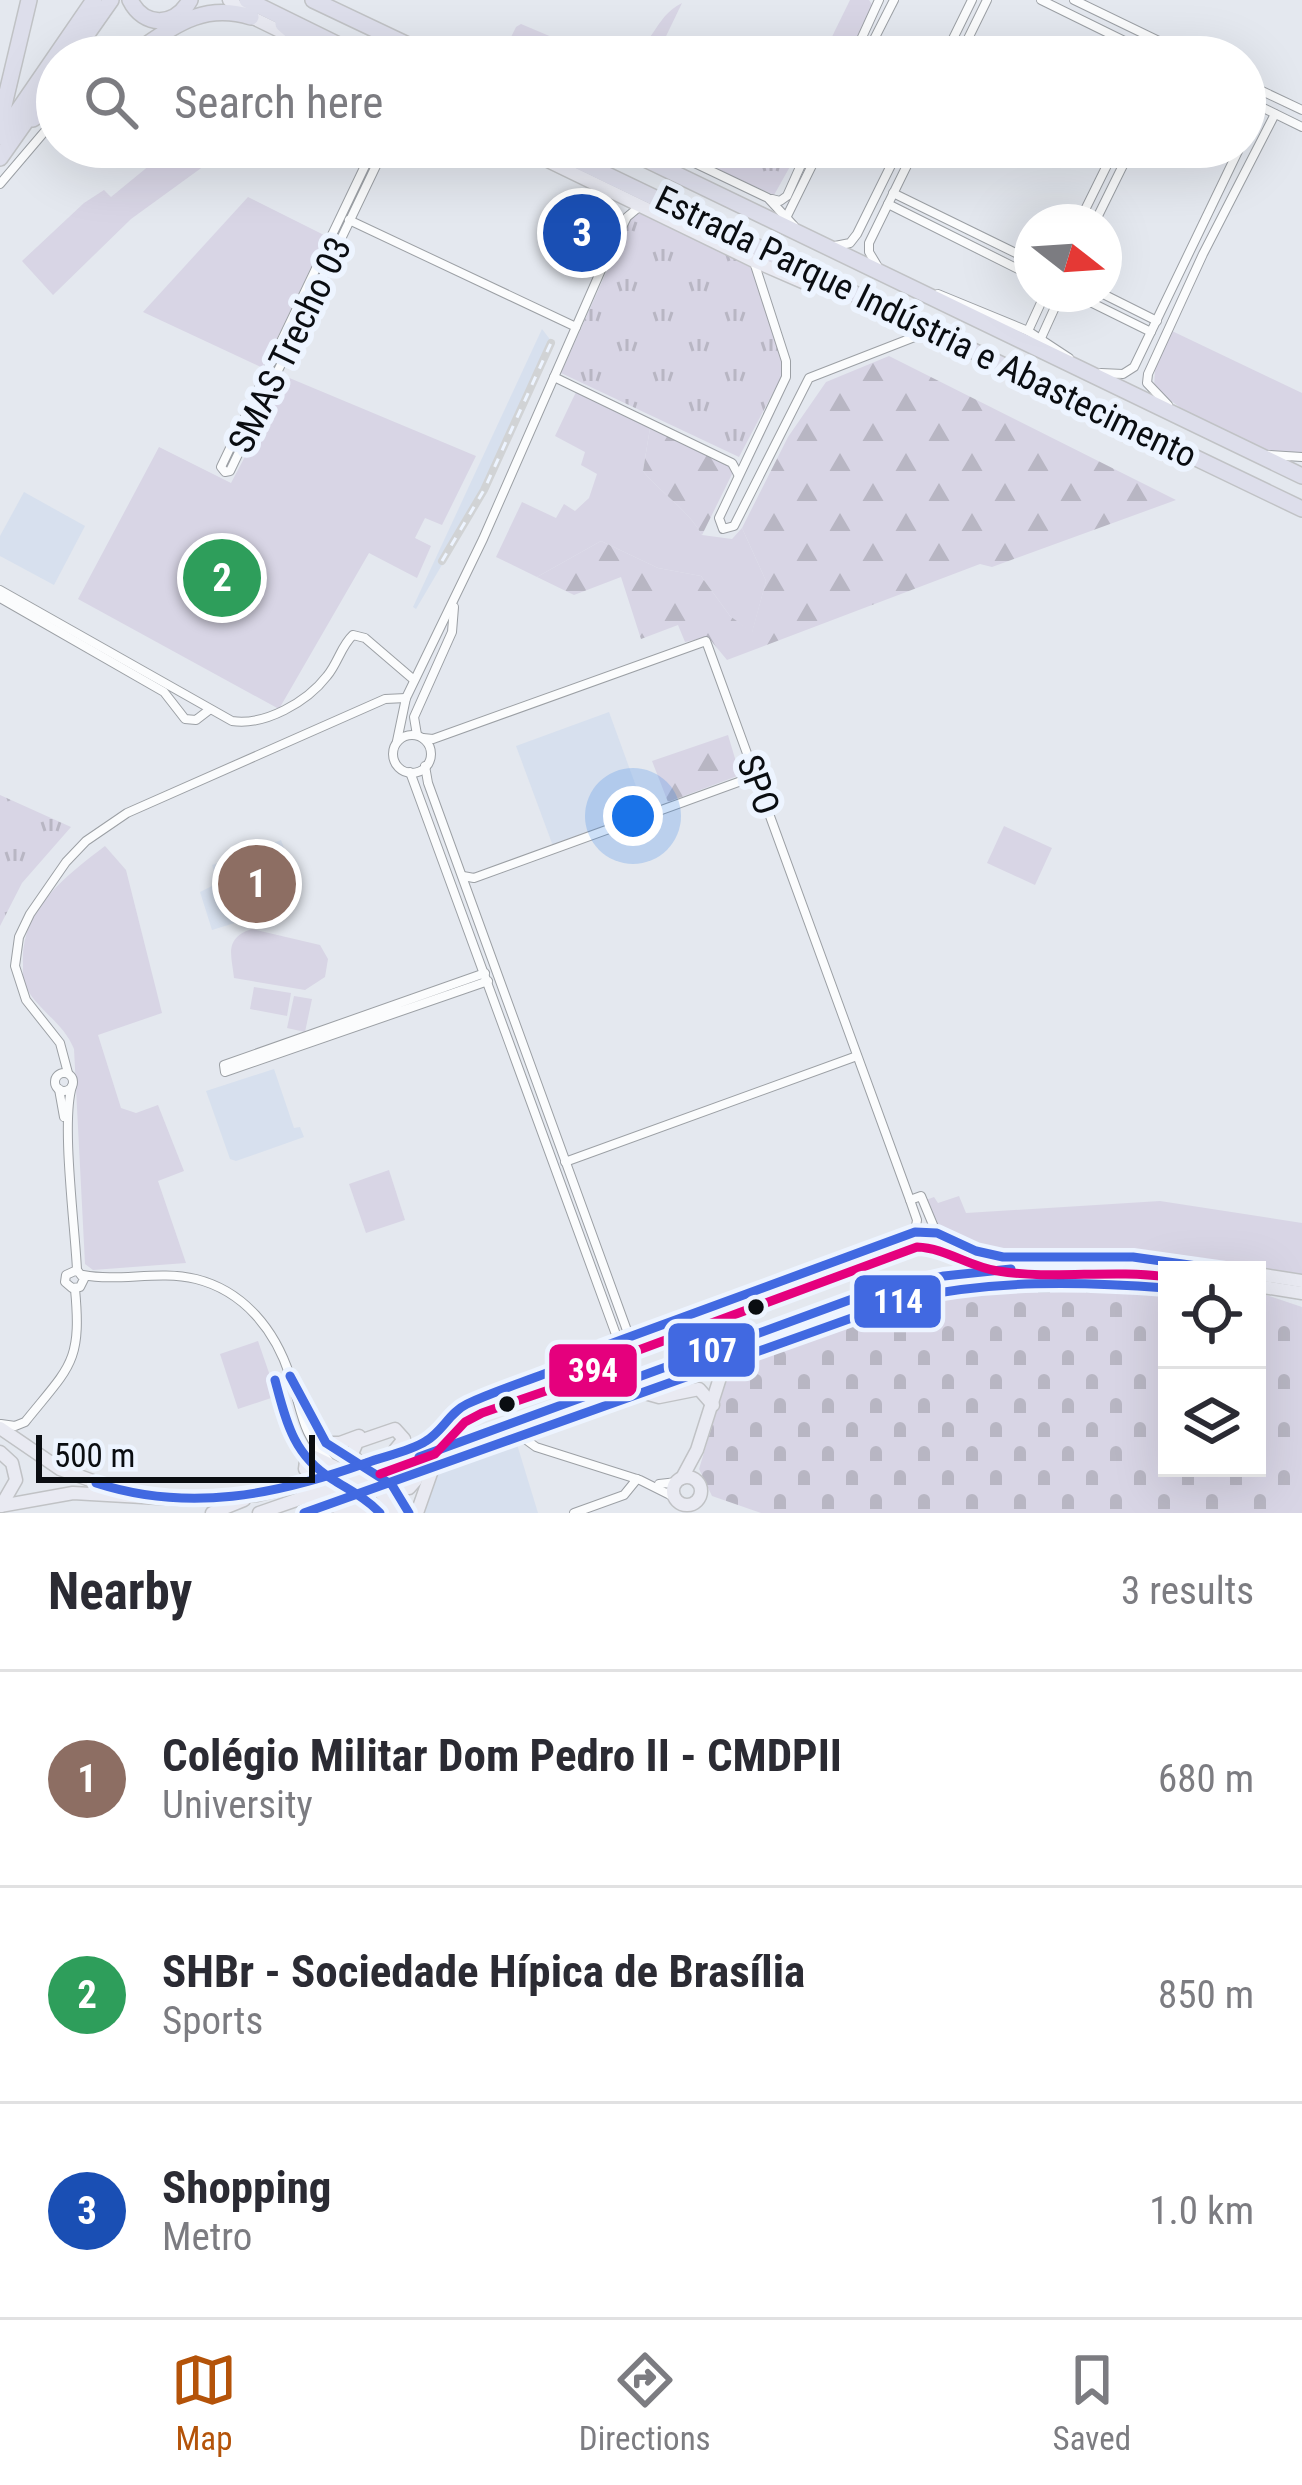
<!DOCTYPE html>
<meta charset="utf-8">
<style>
body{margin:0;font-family:"Roboto Condensed",sans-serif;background:#f7f7f7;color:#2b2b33}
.controls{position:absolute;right:36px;bottom:36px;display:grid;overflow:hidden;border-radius:0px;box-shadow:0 12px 48px #0002}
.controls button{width:108px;height:108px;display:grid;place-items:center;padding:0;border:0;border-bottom:3px solid #e1e1e2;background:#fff;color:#2b2b33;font:60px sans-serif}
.compass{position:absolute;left:1014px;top:204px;width:108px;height:108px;border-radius:50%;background:#fff;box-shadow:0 12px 48px #0002;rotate:107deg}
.scale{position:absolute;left:36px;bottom:30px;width:279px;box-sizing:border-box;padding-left:12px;border:6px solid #0a0d11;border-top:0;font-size:33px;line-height:42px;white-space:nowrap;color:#0a0d11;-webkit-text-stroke:9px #edf4ff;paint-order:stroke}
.you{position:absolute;left:633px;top:816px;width:42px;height:42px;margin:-30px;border:9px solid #fff;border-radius:50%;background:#1a73e8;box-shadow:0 0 0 18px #1a73e833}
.badge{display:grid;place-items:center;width:78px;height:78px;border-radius:50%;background:#b45309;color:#fff;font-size:39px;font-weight:700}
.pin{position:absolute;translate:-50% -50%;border:6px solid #fff;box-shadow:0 3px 12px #0006}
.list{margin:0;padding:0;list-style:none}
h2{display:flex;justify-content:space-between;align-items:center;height:156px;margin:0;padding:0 48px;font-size:51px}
h2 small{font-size:39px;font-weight:400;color:#7c7c81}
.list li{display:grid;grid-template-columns:78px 1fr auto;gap:36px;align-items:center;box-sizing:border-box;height:216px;padding:0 48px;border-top:3px solid #e1e1e2}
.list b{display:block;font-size:45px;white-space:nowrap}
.list p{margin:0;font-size:39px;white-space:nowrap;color:#7c7c81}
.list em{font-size:39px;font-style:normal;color:#7c7c81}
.icon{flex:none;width:66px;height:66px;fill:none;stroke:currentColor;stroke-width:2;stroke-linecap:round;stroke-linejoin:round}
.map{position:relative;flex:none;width:1302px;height:1513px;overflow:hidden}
.search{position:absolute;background:#fff;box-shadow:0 12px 48px #0002;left:36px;right:36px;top:36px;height:132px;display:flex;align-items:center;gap:30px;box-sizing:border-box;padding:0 42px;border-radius:66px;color:#7c7c81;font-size:45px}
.sheet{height:804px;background:#fff}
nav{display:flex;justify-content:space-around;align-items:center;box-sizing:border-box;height:168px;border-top:3px solid #e1e1e2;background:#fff;font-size:33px;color:#7c7c81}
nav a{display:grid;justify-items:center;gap:6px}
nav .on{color:#b45309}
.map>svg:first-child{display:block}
.built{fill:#d7e0ee}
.grass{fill:#d8d5e5}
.forest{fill:url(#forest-firs)}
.cemetery{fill:url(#cemetery-stones)}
.park{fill:url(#park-tufts)}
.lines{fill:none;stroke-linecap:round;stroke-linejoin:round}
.minor-casing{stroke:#9ca0a5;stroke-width:10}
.major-casing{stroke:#c0c2c5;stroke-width:15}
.highway-casing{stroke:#c0c2c5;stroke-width:18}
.minor{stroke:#fbfcfd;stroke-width:8}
.major{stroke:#e9eaf2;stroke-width:12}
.highway{stroke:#dddeeb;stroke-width:15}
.rail-casing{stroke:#d1d3d5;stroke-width:8}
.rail{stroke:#edf4ff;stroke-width:3;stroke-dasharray:9;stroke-linecap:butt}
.major-bridge-casing{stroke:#c0c2c5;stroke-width:15;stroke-linecap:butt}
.major-bridge{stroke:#e9eaf2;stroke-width:12}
.bus-1-casing{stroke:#edf4ff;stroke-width:18}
.bus-2-casing{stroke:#edf4ff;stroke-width:18}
.bus-3-casing{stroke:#edf4ff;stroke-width:18}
.bus-1{stroke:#4169e1;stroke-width:9}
.bus-2{stroke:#4169e1;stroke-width:9}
.bus-3{stroke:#e5007d;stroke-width:9}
.bus-dot{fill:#0a0d11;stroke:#edf4ff;stroke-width:4.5}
.labels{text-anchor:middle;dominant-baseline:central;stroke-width:12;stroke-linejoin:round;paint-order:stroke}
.street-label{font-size:36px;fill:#0a0d11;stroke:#edf4ff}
.line-badge{stroke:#edf4ff;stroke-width:4.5}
.badge-label{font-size:33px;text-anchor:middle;font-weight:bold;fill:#fff}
</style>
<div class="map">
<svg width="1302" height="1513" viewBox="0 0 1302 1513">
<defs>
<pattern id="forest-firs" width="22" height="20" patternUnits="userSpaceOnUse" patternTransform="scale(3)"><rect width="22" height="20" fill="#d8d5e5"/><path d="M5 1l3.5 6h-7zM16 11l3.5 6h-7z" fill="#b8b6c3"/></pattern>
<pattern id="cemetery-stones" width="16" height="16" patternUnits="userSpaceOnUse" patternTransform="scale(3)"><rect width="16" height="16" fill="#d8d5e5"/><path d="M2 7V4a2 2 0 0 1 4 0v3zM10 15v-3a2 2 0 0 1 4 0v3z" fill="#b8b6c3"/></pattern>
<pattern id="park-tufts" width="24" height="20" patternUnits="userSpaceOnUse" patternTransform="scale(3)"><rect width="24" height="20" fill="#d8d5e5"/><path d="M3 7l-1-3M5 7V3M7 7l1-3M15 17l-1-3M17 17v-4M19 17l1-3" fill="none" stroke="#b8b6c3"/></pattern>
</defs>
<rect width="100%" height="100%" fill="#e4e8ef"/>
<!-- built -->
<g class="built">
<path d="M542,329L552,342L486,490L416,609L413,607Z"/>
<path d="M24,492L85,526L54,585L0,556V536Z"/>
<path d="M609,712L645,811L553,846L516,746Z"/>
<path d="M281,840L298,885L244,907L238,922L212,930L200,892L218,883L212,865Z"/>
<path d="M274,1069L294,1128L300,1127L304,1137L236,1161L230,1159L206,1091Z"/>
<path d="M512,1428L538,1513H419L444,1451Z"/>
</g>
<!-- grass -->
<g class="grass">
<path d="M682,3L656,57H620C657,47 652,18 682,3Z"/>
<path d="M521,24L578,48L579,57H501L516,27Z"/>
<path d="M172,147L226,150L131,219L53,295L22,261L84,203L104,190L111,197Z"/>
<path d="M248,197L326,236L263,368L143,312Z"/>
<path d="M1172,331L1302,393V453L1260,452L1186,412L1154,388L1155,369Z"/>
<path d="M287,377L476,456L442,525L425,518L415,538L431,546L417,578L369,553L279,709L78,599L159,447L231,483Z"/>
<path d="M576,392L650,428L643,471C661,493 688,510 702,535L732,539L742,528L766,581L752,633L730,616L701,576L658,568L601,541L537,577L496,557L522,502L556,518L564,504L575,511L589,498L597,474L581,465L585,452L555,436Z"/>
<path d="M1004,826L1052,848L1035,885L987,863Z"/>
<path d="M105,846L126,870L162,1013L98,1035L121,1108L136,1113L158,1105L184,1171L158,1181L186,1263L93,1270L85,1264L74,1049C64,1024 42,1013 28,991C22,982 23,974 23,964C20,910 66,876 105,846Z"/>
<path d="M252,929L320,945L328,959L325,977L305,990L234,978C232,957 223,938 252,929Z"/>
<path d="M254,987L291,993L287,1016L250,1009Z"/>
<path d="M294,996L312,999L305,1032L287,1028Z"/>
<path d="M389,1170L405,1220L366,1233L349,1184Z"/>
<path d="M959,1196L966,1213L1160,1201L1302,1223V1278C1198,1259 1055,1244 951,1258L926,1200L934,1197L938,1203Z"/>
<path d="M258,1341L277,1396L238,1409L220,1354Z"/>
</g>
<!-- forest -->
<g class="forest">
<path d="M889,356L1176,500L992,567L980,564L727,660L708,637L685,642L678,625L641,639L621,577L574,595L537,577L601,541L658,568L701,576L730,616L752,632L766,581L742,528L788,437L826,382Z"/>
<path d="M650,428L735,468L702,535C688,510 661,493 643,471Z"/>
<path d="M728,735L740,775L668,802L652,761Z"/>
</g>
<!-- cemetery -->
<path class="cemetery" d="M1091,1272L1167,1277V1468H1257V1292L1302,1307V1513H761L712,1496L699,1469L737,1344L896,1291L992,1277Z"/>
<!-- park -->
<g class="park">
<path d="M850,0H869L873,6L851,57H822Z"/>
<path d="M669,147H801L774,195Z"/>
<path d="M639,211L749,262L753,268L784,365L783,374L739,457L561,373L631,217Z"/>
<path d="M0,795L71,827L22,883L0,926Z"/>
</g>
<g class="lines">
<!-- minor casing -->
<g class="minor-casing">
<g id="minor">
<path d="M1041,0L1157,57"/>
<path d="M1074,0L1192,57"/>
<path d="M853,57L879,0"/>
<path d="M865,57L894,0"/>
<path d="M944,57L972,0"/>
<path d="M959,57L987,0"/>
<path d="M1245,83L1302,110"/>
<path d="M1245,99L1302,127"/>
<path d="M1245,138L1261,107"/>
<path d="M374,147L221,467L225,472L230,471L385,147"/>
<path d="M661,147L768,198L794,226"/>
<path d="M0,184L57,117"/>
<path d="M893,193L1032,261"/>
<path d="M772,199L780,201L787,196L809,147"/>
<path d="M888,204L1032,276"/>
<path d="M786,218L821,147"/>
<path d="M349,220L576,327"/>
<path d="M1079,222L1116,147"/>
<path d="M1095,222L1132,147"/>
<path d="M835,246L850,243L857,234L900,147"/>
<path d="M754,262L786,361V377L719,518L723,529L734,526L809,378L917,336H930"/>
<path d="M878,267L869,252V243L916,147"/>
<path d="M938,294L1028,331L1069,358"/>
<path d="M1074,294L1151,332"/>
<path d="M1103,294L1157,321"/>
<path d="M1028,331L1045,294"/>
<path d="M1041,338L1061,294"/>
<path d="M1101,373L1123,374L1134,367L1240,147"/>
<path d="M554,377L732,463L738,474"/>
<path d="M1168,405L1147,383L1148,374L1203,254L1275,114"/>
<path d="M1268,455L1302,457"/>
<path d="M0,590L232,721C265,726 307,702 327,676C338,663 341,646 353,635L365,638L414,680"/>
<path d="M0,598L164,692L185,719L196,720L209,710"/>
<path d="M417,735L414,717L452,632L454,607"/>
<circle cx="412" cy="754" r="19"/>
<path d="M423,738L433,739L706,641L910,1200L917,1220L915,1232"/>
<path d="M397,741L406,698L483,539L605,261L627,217L639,207"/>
<path d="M425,766L428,783L629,1336"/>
<path d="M410,772L618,1340"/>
<path d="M463,876L474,878L755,776"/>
<path d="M485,973L224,1065L225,1072L488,981"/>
<path d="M68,1073L60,1043L26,1000L15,966L19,937L30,914L66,862L86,841L127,813L385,699L406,698"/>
<circle cx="64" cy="1082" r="9"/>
<path d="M72,1086C61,1123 75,1226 77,1270L84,1279L80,1287L72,1288L65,1282L66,1275L77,1270"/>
<path d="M59,1089L64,1117"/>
<path d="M565,1162L857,1056"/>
<path d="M910,1200L921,1196L936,1232"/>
<path d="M83,1275C120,1282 158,1270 196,1279C244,1291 275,1330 290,1376C302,1409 301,1434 328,1460"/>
<path d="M295,1381L323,1439L356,1463"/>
<path d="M514,1422L525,1439L536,1447L640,1480L676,1498"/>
<path d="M1,1424L15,1426L25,1422C70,1366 82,1363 75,1289"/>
<path d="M659,1484L677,1482"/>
<path d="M574,1513L624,1495L637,1479"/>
</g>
</g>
<!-- major casing -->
<g class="major-casing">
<g id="major">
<path d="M229,0L251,17L333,57"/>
<path d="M519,147L754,261L805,283L834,288"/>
<path d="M1257,1274L1302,1281"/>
<path d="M1257,1286L1302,1293"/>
<path d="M619,1341L634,1386"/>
<path d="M591,1353C603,1359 611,1376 605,1388"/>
<path d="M616,1385L659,1397L699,1389L713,1405"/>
<path d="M0,1428L60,1469L120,1491"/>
<path d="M326,1443H340L359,1436"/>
<path d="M395,1450L404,1439L395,1429L357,1442L352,1454C369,1479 394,1480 409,1513"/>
<path d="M0,1452L12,1463L16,1480L1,1506"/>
<path d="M375,1460L427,1441L456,1410L476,1399L569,1367L602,1347L915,1232L937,1233L976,1251L1003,1257H1133L1225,1270"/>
<path d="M381,1470L866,1294C966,1267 1064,1263 1167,1273"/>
<circle cx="687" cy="1491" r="14"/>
<path d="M682,1478L697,1450L731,1343"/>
<path d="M353,1480L344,1498L357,1507L366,1504L370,1496L363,1481"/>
<path d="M316,1481L305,1469L306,1461L314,1457L376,1487L398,1513"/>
<path d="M392,1485L409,1488L416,1480L414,1468L400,1465"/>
<path d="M302,1496L351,1512L383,1505L396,1512"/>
<path d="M0,1506L73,1493L177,1499L257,1495L321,1479"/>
<path d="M212,1513L244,1500"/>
<path d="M259,1513L354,1480"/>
<path d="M417,1513L437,1456L445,1450"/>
</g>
</g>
<!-- highway casing -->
<g class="highway-casing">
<g id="highway">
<path d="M130,0C144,28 175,27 190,0"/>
<path d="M247,0L363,57"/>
<path d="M313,0L433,57"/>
<path d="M283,24L305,43"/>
<path d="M71,57L111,0"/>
<path d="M128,57C170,30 199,1 251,17"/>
<path d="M33,119L57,102"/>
<path d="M0,122L29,0"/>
<path d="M0,137L94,0"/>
<path d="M549,147L1302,509"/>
<path d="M620,147L1302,476"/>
<path d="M526,150L558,157"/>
<path d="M0,158L57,77"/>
</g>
</g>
<!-- minor -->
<use href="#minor" class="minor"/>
<!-- major -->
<use href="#major" class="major"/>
<!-- highway -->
<use href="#highway" class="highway"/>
<!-- rail casing -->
<g class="rail-casing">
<path id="rail" d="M442,561L484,490L551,343"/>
</g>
<!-- rail -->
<use href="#rail" class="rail"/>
<!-- major-bridge casing -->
<g class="major-bridge-casing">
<g id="major-bridge">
<path d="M321,1479L375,1460"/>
<path d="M354,1480L381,1470"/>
</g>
</g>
<!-- major-bridge -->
<use href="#major-bridge" class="major-bridge"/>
<!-- bus-1 casing -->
<g class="bus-1-casing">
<g id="bus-1">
<path d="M290,1376L326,1443L392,1485L409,1513"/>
<path d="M419,1457L866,1294L944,1276L1011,1269"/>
<path d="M96,1483C189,1513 276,1495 366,1463C384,1456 409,1452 426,1441C442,1432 450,1412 467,1404C512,1383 559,1373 602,1347L915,1232L937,1233L976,1251L1003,1257H1133L1225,1270"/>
</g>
</g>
<!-- bus-2 casing -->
<g class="bus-2-casing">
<g id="bus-2">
<path d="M275,1380C286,1421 293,1455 332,1479C349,1490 366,1498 380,1513"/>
<path d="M304,1513L905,1299C992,1280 1078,1281 1166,1288"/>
</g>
</g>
<!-- bus-3 casing -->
<g class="bus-3-casing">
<path id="bus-3" d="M380,1474L435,1454L465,1422L482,1413L575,1381L609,1361L917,1247C946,1248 969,1267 998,1271C1053,1280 1111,1269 1167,1277"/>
</g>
<!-- bus-1 -->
<use href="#bus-1" class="bus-1"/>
<!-- bus-2 -->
<use href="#bus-2" class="bus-2"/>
<!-- bus-3 -->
<use href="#bus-3" class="bus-3"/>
</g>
<!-- markers -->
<g class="bus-dot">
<circle cx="756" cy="1307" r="10"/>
<circle cx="507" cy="1404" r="10"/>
</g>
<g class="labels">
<!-- street labels -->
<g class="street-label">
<text transform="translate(926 327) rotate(26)">Estrada Parque Indústria e Abastecimento</text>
<text transform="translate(290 345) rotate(-64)">SMAS Trecho 03</text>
<text transform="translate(758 785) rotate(70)">SPO</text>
</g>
</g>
<g class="line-badge">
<rect x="852" y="1273" width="91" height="57" rx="12" fill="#4169e1"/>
<rect x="666" y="1321" width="91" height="58" rx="12" fill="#4169e1"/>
<rect x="547" y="1342" width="92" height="57" rx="12" fill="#e5007d"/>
</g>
<g class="badge-label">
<text x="898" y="1313">114</text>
<text x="712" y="1362">107</text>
<text x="593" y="1382">394</text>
</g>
</svg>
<div class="controls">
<button><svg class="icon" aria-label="locate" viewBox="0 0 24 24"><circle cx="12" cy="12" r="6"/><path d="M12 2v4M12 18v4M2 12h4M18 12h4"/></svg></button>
<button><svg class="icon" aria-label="layers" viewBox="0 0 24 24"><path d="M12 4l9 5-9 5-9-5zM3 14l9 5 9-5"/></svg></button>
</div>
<svg class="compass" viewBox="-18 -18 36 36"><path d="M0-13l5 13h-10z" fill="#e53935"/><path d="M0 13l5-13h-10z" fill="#7c7c81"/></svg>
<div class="scale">500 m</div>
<div class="you"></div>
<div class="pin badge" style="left:257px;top:884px;background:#8d6e63">1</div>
<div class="pin badge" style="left:222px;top:578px;background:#2e9e5b">2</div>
<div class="pin badge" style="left:582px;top:233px;background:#1a4fb4">3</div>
<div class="search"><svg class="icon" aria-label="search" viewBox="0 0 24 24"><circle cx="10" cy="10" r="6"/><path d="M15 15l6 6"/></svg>Search here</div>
</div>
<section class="sheet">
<h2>Nearby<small>3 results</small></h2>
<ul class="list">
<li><span class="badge" style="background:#8d6e63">1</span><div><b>Colégio Militar Dom Pedro II - CMDPII</b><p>University</p></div><em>680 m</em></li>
<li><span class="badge" style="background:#2e9e5b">2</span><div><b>SHBr - Sociedade Hípica de Brasília</b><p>Sports</p></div><em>850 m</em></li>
<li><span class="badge" style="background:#1a4fb4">3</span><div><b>Shopping</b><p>Metro</p></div><em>1.0 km</em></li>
</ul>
</section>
<nav>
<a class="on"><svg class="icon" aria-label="map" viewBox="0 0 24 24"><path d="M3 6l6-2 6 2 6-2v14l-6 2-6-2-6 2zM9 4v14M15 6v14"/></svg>Map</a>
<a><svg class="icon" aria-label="directions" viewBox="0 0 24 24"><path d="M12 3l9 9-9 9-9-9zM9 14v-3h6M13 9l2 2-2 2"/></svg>Directions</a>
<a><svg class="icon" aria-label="saved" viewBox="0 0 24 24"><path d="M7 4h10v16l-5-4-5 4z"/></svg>Saved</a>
</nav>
